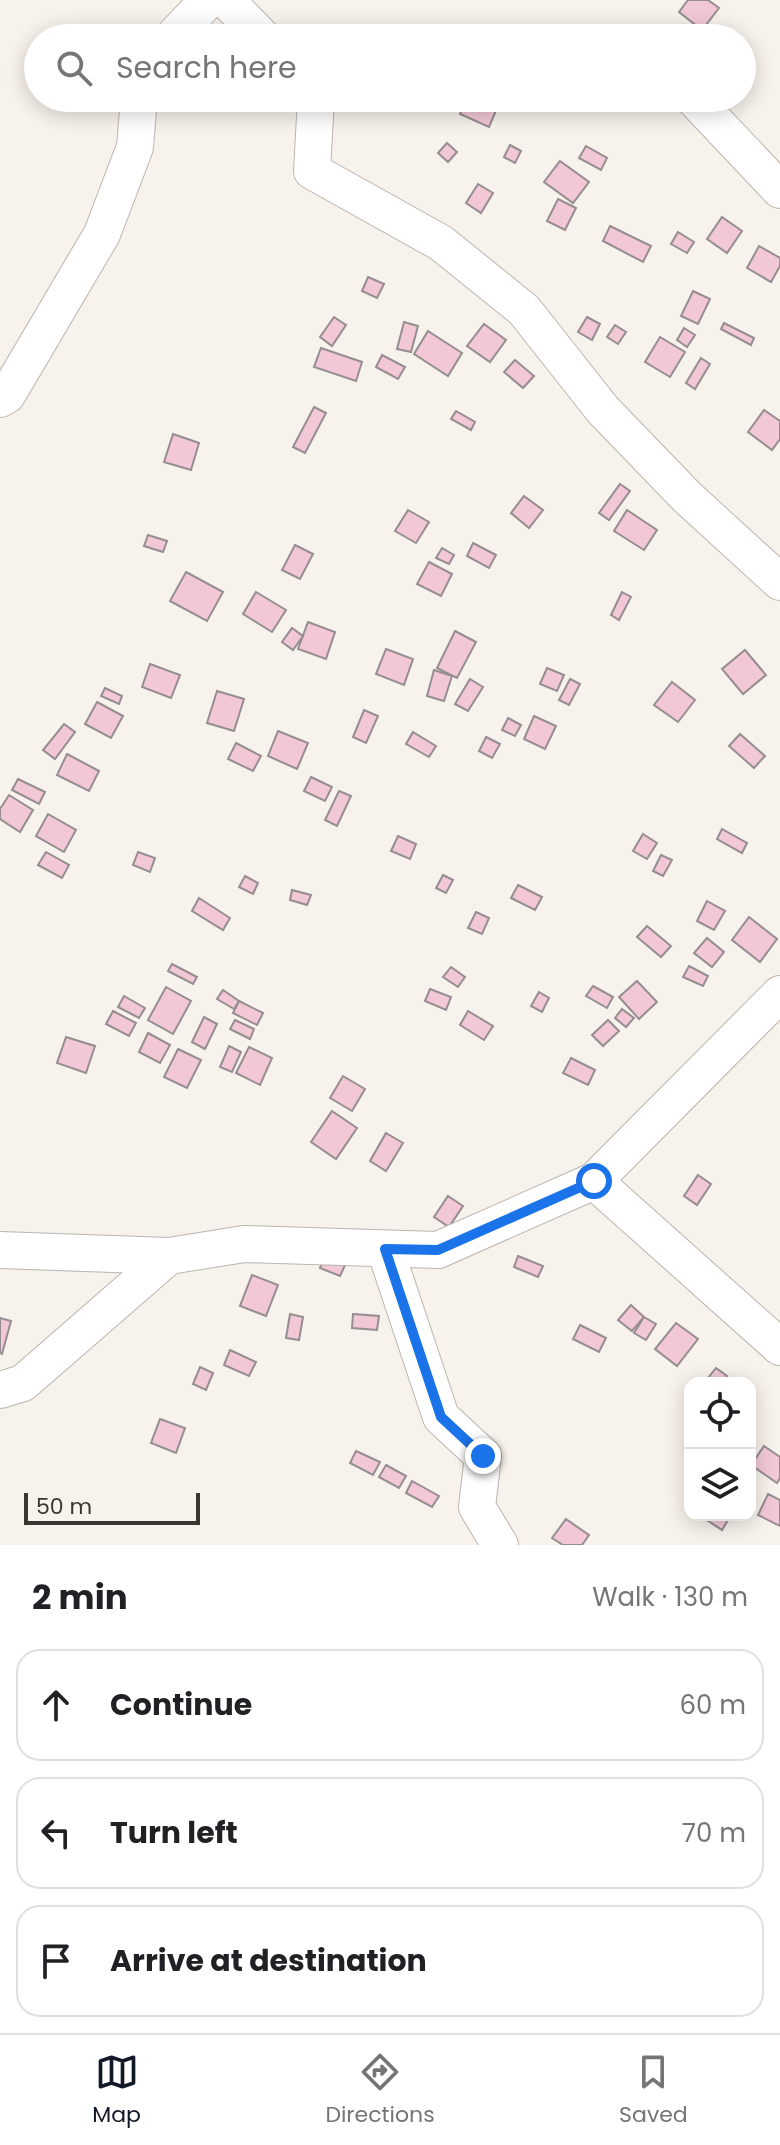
<!DOCTYPE html>
<meta charset="utf-8">
<style>
body{margin:0;font-family:Poppins,sans-serif;background:#f2f2f2;color:#202124}
.controls{position:absolute;right:24px;bottom:24px;display:grid;overflow:hidden;border-radius:16px;box-shadow:0 4px 20px #0003}
.controls button{width:72px;height:72px;display:grid;place-items:center;padding:0;border:0;border-bottom:2px solid #e0e0e0;background:#fff;color:#202124;font:40px sans-serif}
.scale{position:absolute;left:24px;bottom:20px;width:176px;box-sizing:border-box;padding-left:8px;border:4px solid #393734;border-top:0;font-size:22px;line-height:28px;white-space:nowrap;color:#393734;-webkit-text-stroke:6px #f8f2ec;paint-order:stroke}
.stop{position:absolute;width:24px;height:24px;margin:-18px;border:6px solid #1a73e8;border-radius:50%;background:#fff}
.stop.end{background:#1a73e8;border-color:#fff;box-shadow:0 2px 8px #0008}
.list{margin:0;padding:0;list-style:none}
h2{display:flex;justify-content:space-between;align-items:center;height:104px;margin:0;padding:0 32px;font-size:34px}
h2 small{font-size:26px;font-weight:400;color:#757577}
.list li{display:grid;grid-template-columns:52px 1fr auto;gap:24px;align-items:center;box-sizing:border-box;height:112px;margin:0 16px 16px;padding:0 16px;border:2px solid #e0e0e0;border-radius:24px}
.list b{display:block;font-size:30px;white-space:nowrap}
.list em{font-size:26px;font-style:normal;color:#757577}
.icon{flex:none;width:44px;height:44px;fill:none;stroke:currentColor;stroke-width:2;stroke-linecap:round;stroke-linejoin:round}
.map{position:relative;flex:none;width:780px;height:1545px;overflow:hidden}
.search{position:absolute;background:#fff;box-shadow:0 4px 20px #0003;left:24px;right:24px;top:24px;height:88px;display:flex;align-items:center;gap:20px;box-sizing:border-box;padding:0 28px;border-radius:44px;color:#757577;font-size:30px}
.sheet{height:488px;background:#fff}
nav{display:flex;justify-content:space-around;align-items:center;box-sizing:border-box;height:112px;border-top:2px solid #e0e0e0;background:#fff;font-size:22px;color:#757577}
nav a{display:grid;justify-items:center;gap:4px}
nav .on{color:#111827}
.map>svg:first-child{display:block}
.building{fill:#f2c8d6;stroke:#958d90;stroke-width:2}
.lines{fill:none;stroke-linecap:round;stroke-linejoin:round}
.minor-casing{stroke:#bab5af;stroke-width:38}
.minor{stroke:#fff;stroke-width:36}
.route{stroke:#1a73e8;stroke-width:10}
</style>
<div class="map">
<svg width="780" height="1545" viewBox="0 0 780 1545">
<rect width="100%" height="100%" fill="#f8f2ec"/>
<!-- building -->
<g class="building">
<path d="M688,0H708L719,8L702,30L679,12Z"/>
<path d="M467,98H481L498,106L489,127L460,114Z"/>
<path d="M447,143L457,152L448,162L438,153Z"/>
<path d="M510,145L521,151L515,163L504,157Z"/>
<path d="M586,146L607,158L601,170L579,158Z"/>
<path d="M560,161L589,182L573,203L544,182Z"/>
<path d="M478,184L493,193L481,213L466,203Z"/>
<path d="M558,199L576,208L565,230L547,221Z"/>
<path d="M722,217L742,231L727,253L707,239Z"/>
<path d="M610,226L651,246L643,262L603,241Z"/>
<path d="M678,232L694,242L687,253L671,244Z"/>
<path d="M759,246L780,258V266L771,282L747,268Z"/>
<path d="M368,277L384,284L377,298L362,291Z"/>
<path d="M693,291L710,299L698,324L681,316Z"/>
<path d="M334,317L346,325L332,346L320,337Z"/>
<path d="M587,317L600,324L592,340L578,332Z"/>
<path d="M404,322L418,326L411,352L397,349Z"/>
<path d="M724,323L754,338L751,345L721,329Z"/>
<path d="M484,324L506,340L490,362L467,346Z"/>
<path d="M615,325L626,332L618,344L607,337Z"/>
<path d="M684,328L695,335L687,347L677,340Z"/>
<path d="M428,331L462,353L448,376L414,354Z"/>
<path d="M660,337L685,352L670,377L645,362Z"/>
<path d="M321,348L362,362L356,381L314,367Z"/>
<path d="M382,355L405,367L398,379L376,367Z"/>
<path d="M701,358L710,364L695,389L686,383Z"/>
<path d="M515,360L534,376L523,388L504,372Z"/>
<path d="M314,407L326,413L305,453L293,447Z"/>
<path d="M764,410L780,421V439L772,450L748,432Z"/>
<path d="M456,411L475,422L471,430L451,419Z"/>
<path d="M173,434L199,443L191,470L164,462Z"/>
<path d="M620,484L630,491L609,520L599,513Z"/>
<path d="M524,496L543,510L529,528L511,513Z"/>
<path d="M408,510L429,522L416,543L395,531Z"/>
<path d="M627,510L657,530L644,550L614,531Z"/>
<path d="M148,535L167,541L163,552L144,546Z"/>
<path d="M473,543L496,555L489,568L467,556Z"/>
<path d="M295,545L313,554L300,579L282,570Z"/>
<path d="M442,548L454,555L449,564L436,558Z"/>
<path d="M429,562L452,574L441,596L417,584Z"/>
<path d="M186,572L223,592L207,621L170,601Z"/>
<path d="M256,592L286,610L272,632L243,614Z"/>
<path d="M622,592L631,597L619,620L611,615Z"/>
<path d="M308,622L335,632L326,659L298,649Z"/>
<path d="M292,628L303,636L293,650L282,642Z"/>
<path d="M455,631L476,642L457,678L437,668Z"/>
<path d="M386,649L413,659L404,685L376,674Z"/>
<path d="M745,650L766,675L743,694L722,669Z"/>
<path d="M150,664L180,675L171,698L142,687Z"/>
<path d="M547,668L564,675L557,691L540,684Z"/>
<path d="M434,670L452,676L444,701L427,696Z"/>
<path d="M470,679L483,687L468,711L455,704Z"/>
<path d="M570,679L580,684L569,705L559,700Z"/>
<path d="M672,682L695,700L678,722L654,705Z"/>
<path d="M105,688L122,696L119,704L101,696Z"/>
<path d="M217,691L244,699L234,731L207,723Z"/>
<path d="M97,702L123,716L111,738L85,724Z"/>
<path d="M364,710L378,716L366,743L353,737Z"/>
<path d="M534,716L556,726L545,749L524,739Z"/>
<path d="M508,718L521,725L515,736L502,730Z"/>
<path d="M64,724L75,732L55,759L43,750Z"/>
<path d="M278,731L308,743L297,769L268,756Z"/>
<path d="M413,732L436,746L429,757L406,744Z"/>
<path d="M740,734L765,756L754,768L729,746Z"/>
<path d="M486,737L500,744L492,758L479,751Z"/>
<path d="M236,743L261,756L253,771L228,759Z"/>
<path d="M67,754L99,771L89,791L57,775Z"/>
<path d="M311,777L332,787L325,801L304,791Z"/>
<path d="M18,779L45,792L39,804L12,790Z"/>
<path d="M339,791L351,796L337,826L325,820Z"/>
<path d="M9,795L33,810L20,832L0,819V809Z"/>
<path d="M48,814L76,830L64,852L36,836Z"/>
<path d="M722,829L747,843L742,853L717,839Z"/>
<path d="M643,834L657,843L647,859L633,851Z"/>
<path d="M398,836L416,844L410,859L391,851Z"/>
<path d="M46,852L69,865L62,878L38,865Z"/>
<path d="M138,852L155,858L150,872L133,865Z"/>
<path d="M661,855L672,860L663,876L653,871Z"/>
<path d="M443,875L453,880L446,893L436,888Z"/>
<path d="M245,876L258,883L253,894L239,887Z"/>
<path d="M518,885L542,897L535,910L511,898Z"/>
<path d="M292,890L311,895L307,905L290,900Z"/>
<path d="M199,898L230,918L223,930L192,911Z"/>
<path d="M707,901L725,911L714,930L697,921Z"/>
<path d="M476,912L489,918L482,934L468,928Z"/>
<path d="M749,917L777,939L760,962L732,940Z"/>
<path d="M647,926L671,946L661,957L637,937Z"/>
<path d="M707,938L724,952L712,967L694,953Z"/>
<path d="M172,964L197,977L193,984L168,971Z"/>
<path d="M689,966L708,976L703,986L683,977Z"/>
<path d="M451,967L465,977L458,987L443,977Z"/>
<path d="M637,981L657,1002L639,1019L619,997Z"/>
<path d="M593,986L613,997L607,1008L586,996Z"/>
<path d="M166,987L191,1001L173,1034L148,1020Z"/>
<path d="M430,989L451,997L446,1010L425,1001Z"/>
<path d="M223,990L239,1001L234,1009L217,999Z"/>
<path d="M539,992L549,998L542,1012L531,1006Z"/>
<path d="M124,996L145,1008L139,1018L118,1007Z"/>
<path d="M239,1001L263,1013L257,1025L233,1013Z"/>
<path d="M622,1009L634,1018L626,1027L615,1018Z"/>
<path d="M113,1011L136,1023L129,1036L106,1024Z"/>
<path d="M468,1011L493,1026L484,1040L460,1025Z"/>
<path d="M204,1017L217,1024L205,1049L192,1042Z"/>
<path d="M235,1020L254,1029L250,1039L230,1029Z"/>
<path d="M608,1020L619,1031L603,1046L592,1035Z"/>
<path d="M148,1033L170,1045L160,1063L139,1052Z"/>
<path d="M66,1037L95,1046L86,1073L57,1063Z"/>
<path d="M229,1046L241,1052L232,1072L220,1067Z"/>
<path d="M249,1047L272,1058L260,1085L236,1073Z"/>
<path d="M178,1049L201,1060L187,1088L164,1077Z"/>
<path d="M571,1058L595,1070L588,1085L563,1073Z"/>
<path d="M343,1076L365,1089L352,1111L330,1098Z"/>
<path d="M332,1111L357,1128L336,1159L311,1142Z"/>
<path d="M386,1133L403,1143L386,1171L370,1161Z"/>
<path d="M698,1175L711,1184L697,1205L684,1196Z"/>
<path d="M448,1196L463,1206L449,1227L434,1217Z"/>
<path d="M326,1252L347,1261L340,1276L320,1268Z"/>
<path d="M518,1256L543,1266L538,1277L514,1267Z"/>
<path d="M252,1275L278,1285L266,1316L240,1306Z"/>
<path d="M631,1305L644,1317L632,1331L618,1320Z"/>
<path d="M290,1314L303,1317L299,1340L286,1338Z"/>
<path d="M353,1314L379,1316L377,1330L352,1328Z"/>
<path d="M644,1317L656,1324L646,1340L634,1333Z"/>
<path d="M0,1318L11,1321L2,1354L0,1353Z"/>
<path d="M676,1323L698,1339L677,1366L655,1349Z"/>
<path d="M580,1325L606,1338L599,1352L573,1339Z"/>
<path d="M230,1350L256,1362L249,1376L224,1365Z"/>
<path d="M200,1367L213,1373L206,1390L193,1384Z"/>
<path d="M716,1368L727,1376L721,1383H704Z"/>
<path d="M160,1419L185,1428L176,1453L151,1443Z"/>
<path d="M764,1446L780,1457V1478L777,1483L751,1465Z"/>
<path d="M356,1451L380,1462L373,1475L350,1463Z"/>
<path d="M386,1465L406,1476L399,1488L379,1477Z"/>
<path d="M412,1481L439,1496L432,1507L406,1493Z"/>
<path d="M768,1494L780,1500V1526L758,1515Z"/>
<path d="M703,1515H731L722,1530L702,1517Z"/>
<path d="M566,1519L589,1535L582,1545H563L552,1538Z"/>
</g>
<g class="lines">
<!-- minor casing -->
<g class="minor-casing">
<g id="minor">
<path d="M226,0L263,38"/>
<path d="M172,38L208,0"/>
<path d="M316,98L312,171L441,243L524,310L603,410L687,497L780,582"/>
<path d="M694,99L780,190"/>
<path d="M0,399L7,395L102,234L135,147L139,98"/>
<path d="M594,1181L780,1347"/>
<path d="M385,1249L441,1417L483,1456L477,1507L500,1545"/>
<path d="M0,1250L169,1256L244,1244L438,1250L594,1181L780,994"/>
<path d="M0,1390L23,1383L169,1256"/>
</g>
</g>
<!-- minor -->
<use href="#minor" class="minor"/>
</g>
<g class="lines">
<!-- route -->
<path class="route" d="M483,1456L441,1417L385,1249L438,1250L594,1181"/>
</g>
</svg>
<div class="controls">
<button><svg class="icon" aria-label="locate" viewBox="0 0 24 24"><circle cx="12" cy="12" r="6"/><path d="M12 2v4M12 18v4M2 12h4M18 12h4"/></svg></button>
<button><svg class="icon" aria-label="layers" viewBox="0 0 24 24"><path d="M12 4l9 5-9 5-9-5zM3 14l9 5 9-5"/></svg></button>
</div>
<div class="scale">50 m</div>
<div class="stop" style="left:594px;top:1181px"></div>
<div class="stop end" style="left:483px;top:1456px"></div>
<div class="search"><svg class="icon" aria-label="search" viewBox="0 0 24 24"><circle cx="10" cy="10" r="6"/><path d="M15 15l6 6"/></svg>Search here</div>
</div>
<section class="sheet">
<h2>2 min<small>Walk · 130 m</small></h2>
<ul class="list">
<li><svg class="icon" aria-label="ahead" viewBox="0 0 24 24"><path d="M12 20V5M6 11l6-6 6 6"/></svg><div><b>Continue</b></div><em>60 m</em></li>
<li><svg class="icon" aria-label="left" viewBox="0 0 24 24"><path d="M17 20v-9H6M10 6l-5 5 5 5"/></svg><div><b>Turn left</b></div><em>70 m</em></li>
<li><svg class="icon" aria-label="arrive" viewBox="0 0 24 24"><path d="M6 21V4h12l-3 4 3 4H6"/></svg><div><b>Arrive at destination</b></div></li>
</ul>
</section>
<nav>
<a class="on"><svg class="icon" aria-label="map" viewBox="0 0 24 24"><path d="M3 6l6-2 6 2 6-2v14l-6 2-6-2-6 2zM9 4v14M15 6v14"/></svg>Map</a>
<a><svg class="icon" aria-label="directions" viewBox="0 0 24 24"><path d="M12 3l9 9-9 9-9-9zM9 14v-3h6M13 9l2 2-2 2"/></svg>Directions</a>
<a><svg class="icon" aria-label="saved" viewBox="0 0 24 24"><path d="M7 4h10v16l-5-4-5 4z"/></svg>Saved</a>
</nav>
